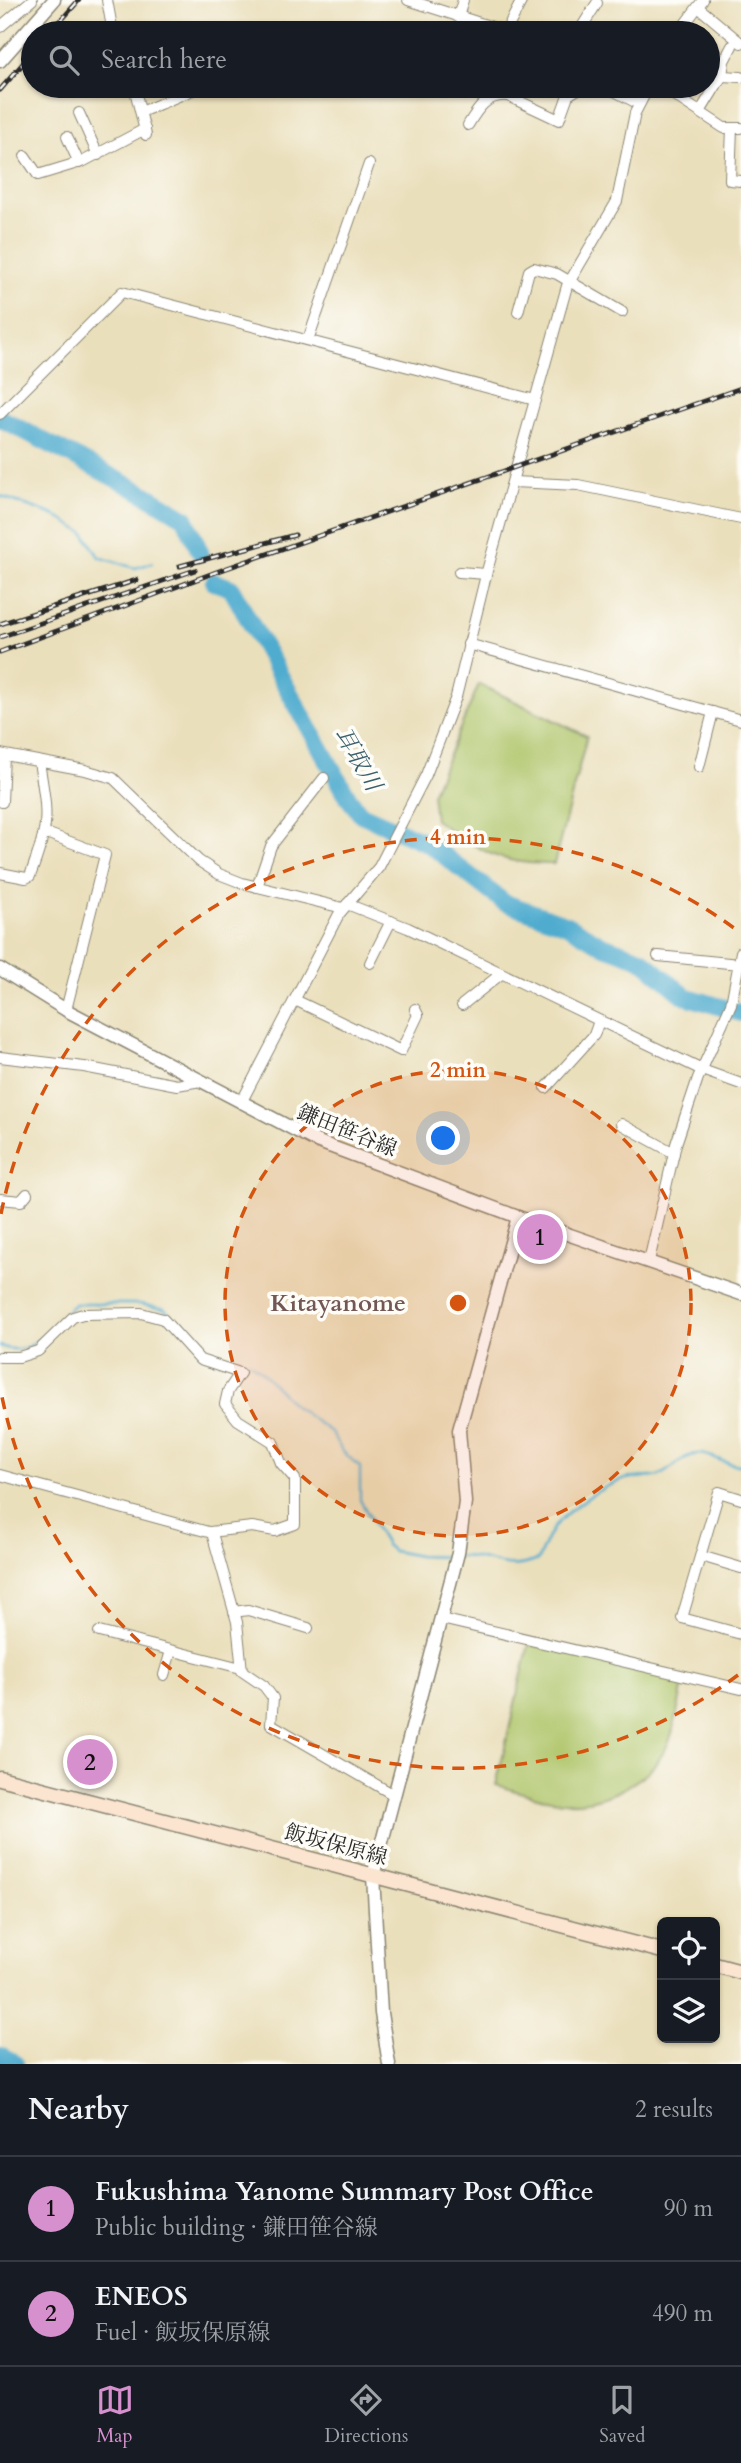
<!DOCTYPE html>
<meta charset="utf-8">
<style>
body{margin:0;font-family:Cardo,"Noto Serif JP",serif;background:#20242c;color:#f1f3f6}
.controls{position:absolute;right:21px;bottom:21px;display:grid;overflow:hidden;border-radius:10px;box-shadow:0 2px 5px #0004}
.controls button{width:63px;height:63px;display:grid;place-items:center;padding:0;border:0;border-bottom:2px solid #363941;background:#171b24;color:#f1f3f6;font:35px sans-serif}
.you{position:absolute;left:444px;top:1139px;width:24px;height:24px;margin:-18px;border:5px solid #fff;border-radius:50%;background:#1a73e8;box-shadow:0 0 0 10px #1a73e833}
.badge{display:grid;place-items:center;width:46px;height:46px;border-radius:50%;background:#d690ce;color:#111;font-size:23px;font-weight:700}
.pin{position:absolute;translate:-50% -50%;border:4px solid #fff;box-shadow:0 2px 7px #0006}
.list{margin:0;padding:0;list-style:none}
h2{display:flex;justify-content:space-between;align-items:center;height:91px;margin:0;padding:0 28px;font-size:30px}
h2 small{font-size:23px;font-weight:400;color:#9ea1a6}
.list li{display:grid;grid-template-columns:46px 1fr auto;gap:21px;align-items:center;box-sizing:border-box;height:105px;padding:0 28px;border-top:2px solid #363941}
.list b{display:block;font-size:26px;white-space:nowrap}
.list p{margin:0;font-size:23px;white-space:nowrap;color:#9ea1a6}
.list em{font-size:23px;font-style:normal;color:#9ea1a6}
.icon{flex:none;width:38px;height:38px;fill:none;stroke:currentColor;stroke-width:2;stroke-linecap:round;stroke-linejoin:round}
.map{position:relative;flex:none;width:741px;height:2064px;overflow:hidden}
.search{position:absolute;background:#171b24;box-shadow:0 2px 5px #0004;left:21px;right:21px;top:21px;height:77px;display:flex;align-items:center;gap:18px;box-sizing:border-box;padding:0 24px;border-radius:38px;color:#9ea1a6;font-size:26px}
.sheet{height:301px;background:#171b24}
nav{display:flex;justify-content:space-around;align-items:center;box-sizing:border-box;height:98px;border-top:2px solid #363941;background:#171b24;font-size:19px;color:#9ea1a6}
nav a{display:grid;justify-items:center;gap:4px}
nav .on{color:#d690ce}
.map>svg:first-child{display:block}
.green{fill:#afc569;stroke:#6d784a;stroke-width:2}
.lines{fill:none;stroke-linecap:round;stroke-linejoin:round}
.stream{stroke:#50accf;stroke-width:2.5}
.river{stroke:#50accf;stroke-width:18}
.minor-casing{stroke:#8a8573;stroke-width:12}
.tertiary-casing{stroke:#8a8573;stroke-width:15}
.secondary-casing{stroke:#8a8573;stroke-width:17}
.minor{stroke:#fff;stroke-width:10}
.tertiary{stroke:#fff;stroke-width:12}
.secondary{stroke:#fce5d0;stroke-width:14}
.rail-casing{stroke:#2b2b2b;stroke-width:5}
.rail{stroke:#fdfcf7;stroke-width:2.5;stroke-dasharray:8;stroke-linecap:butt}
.ring{fill:none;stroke:#d5540f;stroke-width:3.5;stroke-dasharray:12 9}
.labels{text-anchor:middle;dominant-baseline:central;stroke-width:7;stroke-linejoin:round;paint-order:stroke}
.street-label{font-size:21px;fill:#2b2b2b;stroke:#fdfcf7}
.water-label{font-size:23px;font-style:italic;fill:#3a5f6d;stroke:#fdfcf7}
.quarter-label{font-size:24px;font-weight:bold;fill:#725754;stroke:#fdfcf7}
.centre{fill:#d5540f;stroke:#fdfcf7;stroke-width:3.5}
.ring-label{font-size:21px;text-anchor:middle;font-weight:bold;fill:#d5540f;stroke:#fdfcf7;stroke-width:7;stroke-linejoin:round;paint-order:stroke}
</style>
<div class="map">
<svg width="741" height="2064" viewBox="0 0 741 2064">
<rect width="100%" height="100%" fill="#fdfcf7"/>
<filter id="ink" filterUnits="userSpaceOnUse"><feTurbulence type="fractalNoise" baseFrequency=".0143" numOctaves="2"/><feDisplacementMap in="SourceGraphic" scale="14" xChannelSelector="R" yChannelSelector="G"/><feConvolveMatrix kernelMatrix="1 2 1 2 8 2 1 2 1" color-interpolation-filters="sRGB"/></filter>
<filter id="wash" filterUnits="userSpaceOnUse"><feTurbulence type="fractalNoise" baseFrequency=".00686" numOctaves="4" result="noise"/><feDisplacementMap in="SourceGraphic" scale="28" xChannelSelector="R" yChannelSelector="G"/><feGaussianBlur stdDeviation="1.57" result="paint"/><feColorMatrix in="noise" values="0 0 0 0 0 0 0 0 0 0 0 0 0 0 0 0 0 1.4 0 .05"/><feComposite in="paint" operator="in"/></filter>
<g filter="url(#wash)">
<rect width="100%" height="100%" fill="#eadfbb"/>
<!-- green -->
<g class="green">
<path d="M479,684L587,736L554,864C495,864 483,851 435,820L432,794Z"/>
<path d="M529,1644L684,1681C679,1700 677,1721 670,1739C655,1779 606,1805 564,1802C542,1800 517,1791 496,1785Z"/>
</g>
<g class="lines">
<!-- stream -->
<g class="stream">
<path d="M0,496L54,515L84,533L99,557L135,568L152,563"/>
<path d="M0,1346C35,1361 51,1321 75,1304H140L164,1309L215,1356L249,1362L259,1369L296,1407L331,1432L342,1451L360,1467V1500L386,1545L393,1551L419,1556L454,1557"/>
<path d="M460,1556C494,1557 503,1574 538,1560C543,1549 547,1536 554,1527C570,1507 602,1486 626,1479C636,1476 648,1479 658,1476C673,1470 683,1454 700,1454C715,1455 725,1466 741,1465"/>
</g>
<!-- river -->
<g class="river">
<path d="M0,418L141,492L185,518L200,552"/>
<path d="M214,582L231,588L349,799L361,814L429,844L505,903L565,924L602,945L641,959L685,996L741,1013"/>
<path d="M0,2056L15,2064"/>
</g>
</g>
</g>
<g filter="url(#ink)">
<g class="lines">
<!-- minor casing -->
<g class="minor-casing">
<g id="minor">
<path d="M107,0L113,33"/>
<path d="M408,0L511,33"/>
<path d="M698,7L741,43"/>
<path d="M458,17L463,0"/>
<path d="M0,27L32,0"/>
<path d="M506,31L522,0"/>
<path d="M578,33L597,3"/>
<path d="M678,33L703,0"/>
<path d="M722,76L724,61L732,46"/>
<path d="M134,86L146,135"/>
<path d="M511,86L508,96L559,120L568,95L583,86"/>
<path d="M605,86L639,104"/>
<path d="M660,86L724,128H741"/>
<path d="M141,112L202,86"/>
<path d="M700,112L722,76L741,77"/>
<path d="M79,113L98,155"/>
<path d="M468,125C477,110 487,93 508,96"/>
<path d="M732,128L730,180L741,181"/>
<path d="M67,137L79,163"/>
<path d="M25,156L38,175L84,161L145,129"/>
<path d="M518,312L529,271L534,268L557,274L622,312"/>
<path d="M308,340L369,164"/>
<path d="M0,414L122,292L535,400"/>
<path d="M513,482L578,485L741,519"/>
<path d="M459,572L486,574"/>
<path d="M468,644L741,720"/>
<path d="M0,754L85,770L113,778L199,861L219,874L242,883L343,908"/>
<path d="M699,767L713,712"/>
<path d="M2,802L4,755"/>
<path d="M46,833L105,855L66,1010"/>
<path d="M0,873L26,878L30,876C50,823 48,817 39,762"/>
<path d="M257,887L271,846L324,778"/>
<path d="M347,904L408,928L702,1070L741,1084"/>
<path d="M658,956L739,964"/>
<path d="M370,963L391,921"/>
<path d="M295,1000L401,1051L418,1015L415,1009"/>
<path d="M462,1005L501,974"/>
<path d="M0,1057L84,1067L177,1085L201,1081"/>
<path d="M546,1088L594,1035L599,1021"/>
<path d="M241,1103L339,914L379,867L426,775L456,697L487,571L567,286L617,201L635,113L649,86"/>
<path d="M621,1124L674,1153"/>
<path d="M0,1199L21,1201L27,1194"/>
<path d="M649,1261L676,1144L698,1078L731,1004L741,952"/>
<path d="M0,1357H19L38,1351L73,1317L83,1314L141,1313L163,1319L200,1360L240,1373L228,1391L225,1404L238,1420L273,1442L281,1463L295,1479V1524L275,1531L252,1527L210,1532"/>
<path d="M0,1475L212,1533L237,1622L242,1671L264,1686L273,1698L271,1724L394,1795"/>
<path d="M741,1499L719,1492L682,1618L741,1634"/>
<path d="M701,1556L741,1568"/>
<path d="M234,1612L248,1610L308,1628"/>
<path d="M441,1619L741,1689"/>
<path d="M99,1632L241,1668"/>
<path d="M164,1675L171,1651"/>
</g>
</g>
<!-- tertiary casing -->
<g class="tertiary-casing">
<g id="tertiary">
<path d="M0,61L54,0"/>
<path d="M0,969L66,1010L316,1141L518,1217L741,1294"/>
<path d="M389,2064L381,2013L373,1876L458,1553L465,1502L459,1430L518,1217"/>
</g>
</g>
<!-- secondary casing -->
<g class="secondary-casing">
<g id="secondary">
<path d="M0,1778L662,1951"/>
<path d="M715,1965L741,1972"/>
</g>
</g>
<!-- minor -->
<use href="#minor" class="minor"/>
<!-- tertiary -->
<use href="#tertiary" class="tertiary"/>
<!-- secondary -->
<use href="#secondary" class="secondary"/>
<!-- rail casing -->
<g class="rail-casing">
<g id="rail">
<path d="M50,33L79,0"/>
<path d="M0,90L33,52"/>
<path d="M180,566L295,535"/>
<path d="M0,624L137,580"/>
<path d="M0,637L195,570"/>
<path d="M0,652L227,568L741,388"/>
</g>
</g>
<!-- rail -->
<use href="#rail" class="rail"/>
</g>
</g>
<!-- distance rings -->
<circle cx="458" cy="1303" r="233" fill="#d5540f" fill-opacity=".12"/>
<g class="ring">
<circle cx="458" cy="1303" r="233"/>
<path d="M738 1675A466 466 0 0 1 1 1392M1 1214A466 466 0 0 1 738 931"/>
</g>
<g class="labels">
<!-- street labels -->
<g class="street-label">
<text transform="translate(347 1131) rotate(22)">鎌田笹谷線</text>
<text transform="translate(336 1845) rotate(15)">飯坂保原線</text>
</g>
<!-- water labels -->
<g class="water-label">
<text transform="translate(358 759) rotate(60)">耳取川</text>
</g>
<!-- quarter labels -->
<g class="quarter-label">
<text x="338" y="1303">Kitayanome</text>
</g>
</g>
<circle cx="458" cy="1303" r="10" class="centre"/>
<g class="ring-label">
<text x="458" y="844">4 min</text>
<text x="458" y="1077">2 min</text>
</g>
</svg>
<div class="controls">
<button><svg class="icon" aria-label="locate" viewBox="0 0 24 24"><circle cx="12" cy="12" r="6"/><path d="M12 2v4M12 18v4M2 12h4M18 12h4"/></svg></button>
<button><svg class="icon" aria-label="layers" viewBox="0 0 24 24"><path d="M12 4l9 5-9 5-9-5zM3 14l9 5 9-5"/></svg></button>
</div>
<div class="you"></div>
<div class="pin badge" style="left:540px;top:1237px">1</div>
<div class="pin badge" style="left:90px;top:1762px">2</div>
<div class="search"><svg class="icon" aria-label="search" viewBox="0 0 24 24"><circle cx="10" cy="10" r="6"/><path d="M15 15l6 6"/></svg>Search here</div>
</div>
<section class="sheet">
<h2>Nearby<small>2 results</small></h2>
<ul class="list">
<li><span class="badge">1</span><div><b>Fukushima Yanome Summary Post Office</b><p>Public building · 鎌田笹谷線</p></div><em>90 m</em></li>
<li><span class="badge">2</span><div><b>ENEOS</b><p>Fuel · 飯坂保原線</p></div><em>490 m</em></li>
</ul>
</section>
<nav>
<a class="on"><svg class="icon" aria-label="map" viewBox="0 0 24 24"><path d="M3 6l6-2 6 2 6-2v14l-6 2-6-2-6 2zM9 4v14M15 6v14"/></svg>Map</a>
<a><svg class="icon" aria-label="directions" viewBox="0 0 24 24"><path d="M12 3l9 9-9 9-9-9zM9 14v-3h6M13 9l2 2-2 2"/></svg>Directions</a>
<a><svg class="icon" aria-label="saved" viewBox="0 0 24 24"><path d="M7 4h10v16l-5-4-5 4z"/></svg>Saved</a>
</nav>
